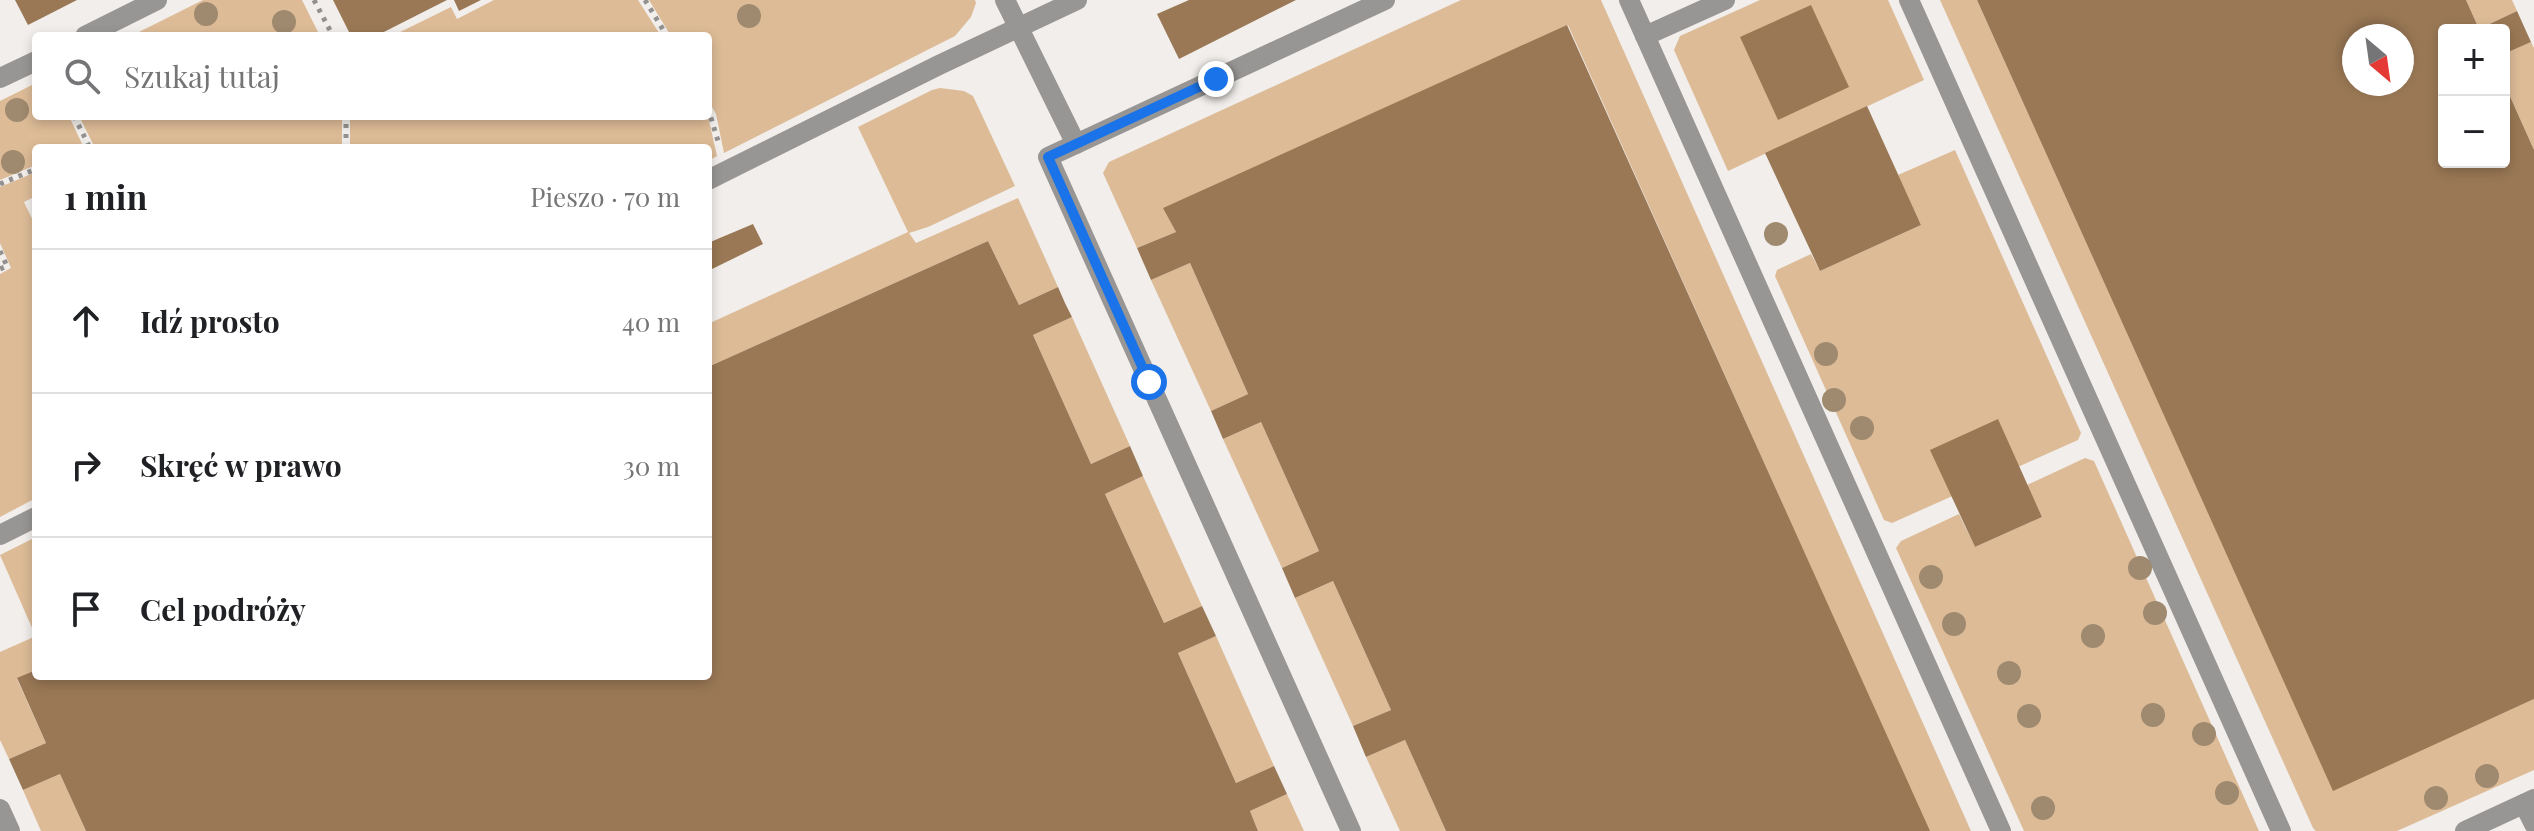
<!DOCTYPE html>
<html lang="pl">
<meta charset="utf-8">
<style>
body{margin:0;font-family:"Playfair Display",serif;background:#f6f6f6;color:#202124}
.controls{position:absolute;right:24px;top:24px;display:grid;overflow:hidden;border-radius:8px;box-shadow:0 4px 12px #0003}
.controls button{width:72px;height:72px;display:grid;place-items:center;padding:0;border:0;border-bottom:2px solid #e0e0e0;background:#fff;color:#202124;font:40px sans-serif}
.compass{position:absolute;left:2342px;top:24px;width:72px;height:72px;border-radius:50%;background:#fff;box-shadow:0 4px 12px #0003;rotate:151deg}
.stop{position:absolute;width:24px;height:24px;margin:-18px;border:6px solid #1a73e8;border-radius:50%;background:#fff}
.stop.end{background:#1a73e8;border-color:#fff;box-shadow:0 2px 8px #0008}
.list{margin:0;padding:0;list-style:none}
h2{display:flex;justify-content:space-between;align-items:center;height:104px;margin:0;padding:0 32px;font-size:34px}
h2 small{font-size:26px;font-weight:400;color:#757577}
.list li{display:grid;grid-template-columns:52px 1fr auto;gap:24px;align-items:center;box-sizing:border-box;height:144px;padding:0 32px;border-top:2px solid #e0e0e0}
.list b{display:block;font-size:30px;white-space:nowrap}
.list em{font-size:26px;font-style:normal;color:#757577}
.icon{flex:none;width:44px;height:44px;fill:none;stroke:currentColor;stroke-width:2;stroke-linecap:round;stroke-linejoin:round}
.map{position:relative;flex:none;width:2534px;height:831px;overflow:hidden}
.search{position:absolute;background:#fff;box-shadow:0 4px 12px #0003;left:32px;top:32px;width:680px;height:88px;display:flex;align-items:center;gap:20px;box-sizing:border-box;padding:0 28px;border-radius:8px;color:#757577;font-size:30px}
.panel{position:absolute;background:#fff;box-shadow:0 4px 12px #0003;left:32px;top:144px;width:680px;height:536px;border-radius:8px}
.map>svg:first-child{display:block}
.green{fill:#ddbb97}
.building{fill:#9a7855;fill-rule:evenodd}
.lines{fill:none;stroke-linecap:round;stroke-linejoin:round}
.path{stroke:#93918f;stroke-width:5;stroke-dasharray:4 6;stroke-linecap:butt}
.minor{stroke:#979695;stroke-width:20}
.tree{fill:#9f8a6f}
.route{stroke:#1a73e8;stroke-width:10}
</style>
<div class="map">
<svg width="2534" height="831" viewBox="0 0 2534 831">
<rect width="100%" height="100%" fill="#f1eeeb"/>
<!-- green -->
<g class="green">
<path d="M203,0H302L320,36H131Z"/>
<path d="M494,0H638L661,36H392L451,7L457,19Z"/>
<path d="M649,0H975L976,3L971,17L955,36L724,153L716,114L708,100V36H671Z"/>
<path d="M1461,0H1601L1971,831H1929L1568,25L1164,208L1176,232L1137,248L1103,173L1109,162Z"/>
<path d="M1760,0H1888L1924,80L1728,171L1674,50L1680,36Z"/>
<path d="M1940,0H1977L2333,790L2534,699V770L2397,831H2316L2313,828Z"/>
<path d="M2466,0H2512L2517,11L2479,29Z"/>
<path d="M2531,42L2534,48V150L2504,83V54Z"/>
<path d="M36,83V116H69L83,146L77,148H36V165L0,180V101Z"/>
<path d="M940,88L964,91L973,96L1015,186L928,227L909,233L916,243L1018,198L1058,287L1019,305L988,241L708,367V324L908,232L858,127L932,90Z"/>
<path d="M79,116H342V148H95Z"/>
<path d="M350,116H708L717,156L708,161V148H350Z"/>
<path d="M1955,150L2081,433L2078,440L1892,523L1884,520L1775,276L1777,270L1811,254L1820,271L1921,225L1898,175Z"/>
<path d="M36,172V196L24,202L36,227V498L0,517V274L11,268L0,243V187Z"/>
<path d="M1190,263L1248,394L1211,411L1151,280Z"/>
<path d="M1072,317L1130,446L1091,464L1033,335Z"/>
<path d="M1261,422L1319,551L1282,568L1223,439Z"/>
<path d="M2085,458L2094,461L2259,831H2024L1896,548L1901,541L1959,514L1975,547L2042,517L2027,485Z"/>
<path d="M1143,476L1202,606L1164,623L1105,494Z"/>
<path d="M36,537V629L33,630L0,555Z"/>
<path d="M1333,581L1391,710L1353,726L1295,598Z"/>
<path d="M36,636V670L17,679L46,743L9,759L0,740V652Z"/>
<path d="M1216,636L1274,766L1236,783L1178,653Z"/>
<path d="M1405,740L1446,831H1400L1366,757Z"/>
<path d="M60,774L86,831H41L23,790Z"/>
<path d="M1287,794L1304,831H1258L1250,811Z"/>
</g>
<!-- building -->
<g class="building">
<path d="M15,0H77L28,25Z"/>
<path d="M333,0H447L376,36H351Z"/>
<path d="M454,0H481L459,11Z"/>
<path d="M1189,0H1296L1179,59L1157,14Z"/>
<path d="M1977,0H2466L2479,29L2517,11L2531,42L2504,54V30H2444V162H2504V83L2534,150V699L2333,791ZM2354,36H2402V84H2354Z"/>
<path d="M1811,5L1849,87L1778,120L1740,37Z"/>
<path d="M1567,25L1930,831H1446L1405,740L1366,757L1353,726L1391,710L1333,581L1295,598L1282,568L1319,551L1261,422L1223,439L1211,411L1248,394L1190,263L1151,280L1137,248L1176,232L1163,208Z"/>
<path d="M1867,106L1921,225L1820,271L1765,153Z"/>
<path d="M753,224L763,244L710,270L708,243Z"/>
<path d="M988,241L1019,305L1058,287L1065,303L1072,317L1033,335L1091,464L1130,446L1143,476L1105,494L1164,623L1202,606L1216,636L1178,653L1236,783L1274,766L1287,794L1250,811L1258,831H86L60,774L23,790L9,759L46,743L17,678L36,670V676H708V367Z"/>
<path d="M1998,419L2042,517L1975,547L1930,450Z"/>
</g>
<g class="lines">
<!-- path -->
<g class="path">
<path d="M314,0L333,36"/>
<path d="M645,0L667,36"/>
<path d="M708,108L718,141"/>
<path d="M74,116L90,148"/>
<path d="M346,148V116"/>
<path d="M0,184L36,169"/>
<path d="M0,251L7,266L0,269"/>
</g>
<!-- minor -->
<g class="minor">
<path d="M1005,0L1076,144"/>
<path d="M1629,0L2001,831"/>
<path d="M1909,0L2281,831"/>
<path d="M85,36L157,0"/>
<path d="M1645,36L1725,0"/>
<path d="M0,78L36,61"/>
<path d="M708,180L939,65L1077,0"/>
<path d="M0,535L36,517"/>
<path d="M2524,804L2534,824"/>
<path d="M0,809L10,831"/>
<path d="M1351,831L1048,157L1385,0"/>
<path d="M2465,831L2534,799"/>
</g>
</g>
<!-- trees -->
<g class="tree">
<circle cx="206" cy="14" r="12"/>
<circle cx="749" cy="16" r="12"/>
<circle cx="284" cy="22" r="12"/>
<circle cx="17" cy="110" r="12"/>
<circle cx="13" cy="162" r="12"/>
<circle cx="1776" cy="234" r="12"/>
<circle cx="1826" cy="354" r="12"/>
<circle cx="1834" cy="400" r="12"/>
<circle cx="1862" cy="428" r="12"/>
<circle cx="2140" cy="568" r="12"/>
<circle cx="1931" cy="577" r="12"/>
<circle cx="2155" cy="613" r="12"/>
<circle cx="1954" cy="624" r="12"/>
<circle cx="2093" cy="636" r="12"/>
<circle cx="2009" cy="673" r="12"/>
<circle cx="2153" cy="715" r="12"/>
<circle cx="2029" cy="716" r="12"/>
<circle cx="2204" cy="734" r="12"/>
<circle cx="2487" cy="776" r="12"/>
<circle cx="2227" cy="793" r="12"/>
<circle cx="2436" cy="798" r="12"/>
<circle cx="2043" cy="808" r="12"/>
</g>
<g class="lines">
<!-- route -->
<path class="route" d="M1149,382L1048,157L1216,79"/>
</g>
</svg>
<div class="controls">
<button>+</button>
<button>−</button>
</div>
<svg class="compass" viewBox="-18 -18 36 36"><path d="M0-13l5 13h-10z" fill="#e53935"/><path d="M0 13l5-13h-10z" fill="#757577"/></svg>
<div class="stop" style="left:1149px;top:382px"></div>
<div class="stop end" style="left:1216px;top:79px"></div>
<div class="search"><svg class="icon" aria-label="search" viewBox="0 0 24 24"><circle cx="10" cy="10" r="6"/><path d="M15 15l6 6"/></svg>Szukaj tutaj</div>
<section class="panel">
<h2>1 min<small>Pieszo · 70 m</small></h2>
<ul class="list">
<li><svg class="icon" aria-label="ahead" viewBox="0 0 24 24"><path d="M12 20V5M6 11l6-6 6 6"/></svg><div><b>Idź prosto</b></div><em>40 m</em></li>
<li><svg class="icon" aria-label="right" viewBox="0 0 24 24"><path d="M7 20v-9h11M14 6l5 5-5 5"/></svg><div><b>Skręć w prawo</b></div><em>30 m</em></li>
<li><svg class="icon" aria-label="arrive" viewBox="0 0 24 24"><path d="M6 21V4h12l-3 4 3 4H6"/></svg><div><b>Cel podróży</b></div></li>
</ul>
</section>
</div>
